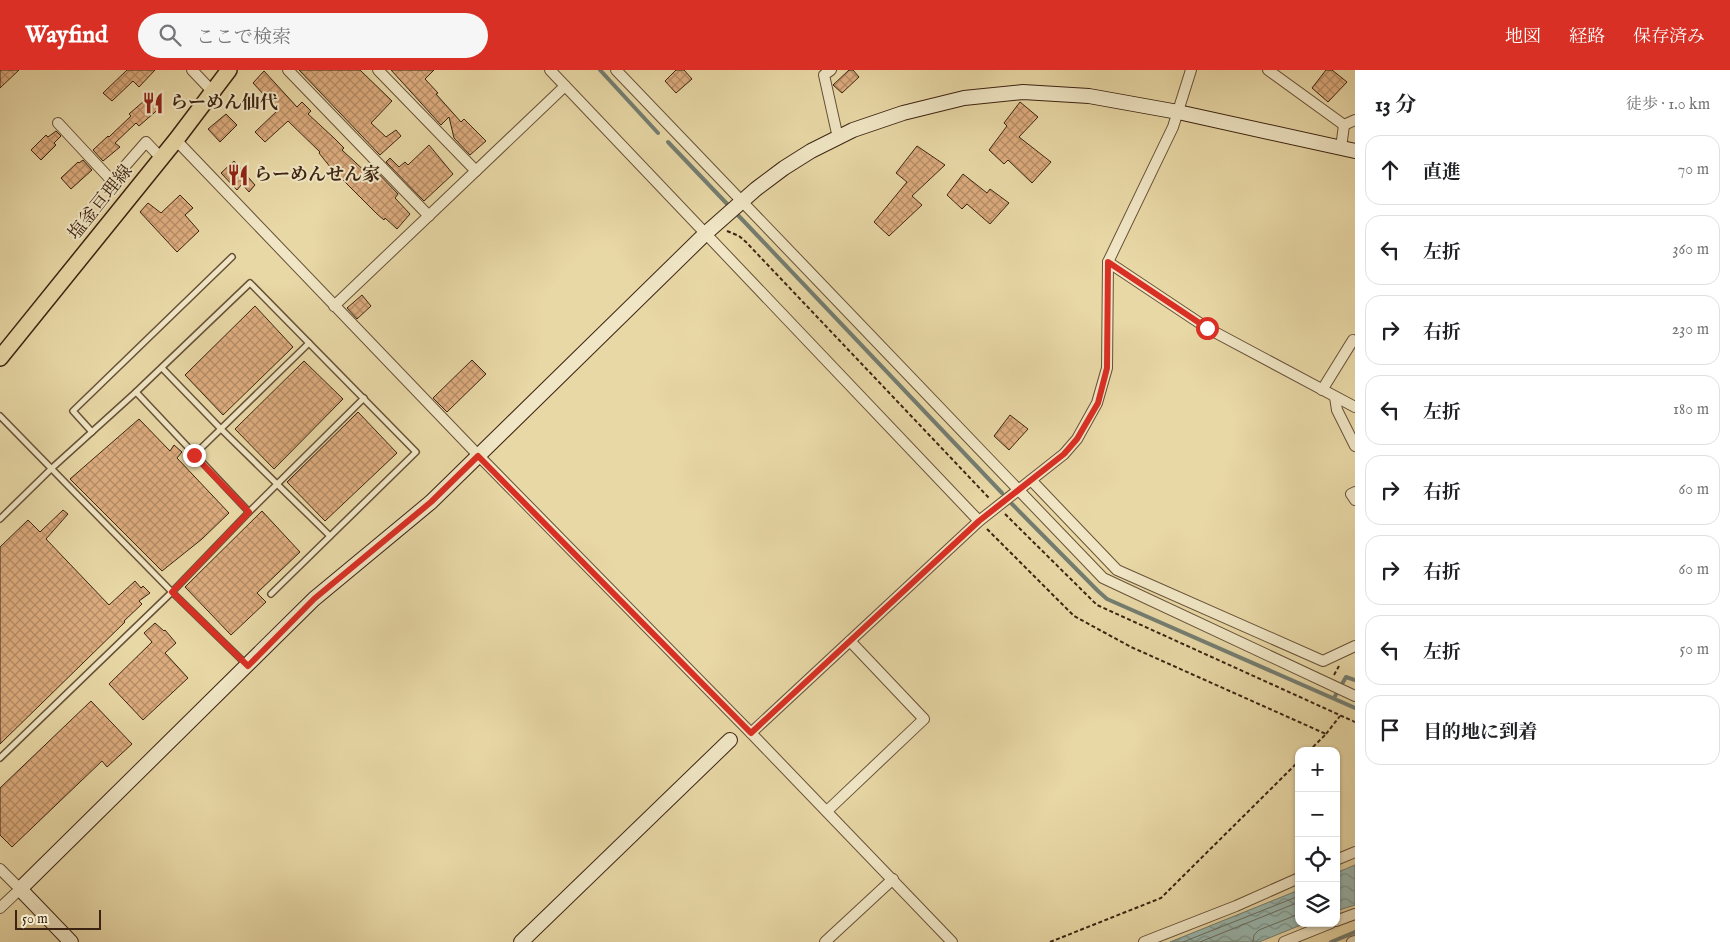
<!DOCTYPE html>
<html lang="ja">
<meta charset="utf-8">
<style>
body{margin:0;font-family:"IM FELL English","Noto Serif JP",serif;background:#f6f6f6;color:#202124}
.controls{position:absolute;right:15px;bottom:15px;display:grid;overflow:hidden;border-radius:10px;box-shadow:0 1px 4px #0004}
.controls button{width:45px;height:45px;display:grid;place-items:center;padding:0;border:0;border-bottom:1px solid #e0e0e0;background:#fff;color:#202124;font:25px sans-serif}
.scale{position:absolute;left:15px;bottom:12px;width:86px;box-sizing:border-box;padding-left:5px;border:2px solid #3d2412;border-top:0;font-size:14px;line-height:18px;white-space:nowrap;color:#3d2412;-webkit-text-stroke:4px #f0e6c5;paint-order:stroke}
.stop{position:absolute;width:15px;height:15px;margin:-11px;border:4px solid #d93025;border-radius:50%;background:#fff}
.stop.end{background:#d93025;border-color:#fff;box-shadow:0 1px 5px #0008}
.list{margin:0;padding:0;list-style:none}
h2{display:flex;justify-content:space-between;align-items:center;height:65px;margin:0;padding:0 20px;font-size:21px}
h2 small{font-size:16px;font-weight:400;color:#757577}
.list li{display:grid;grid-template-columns:32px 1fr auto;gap:15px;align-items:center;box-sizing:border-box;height:70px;margin:0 10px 10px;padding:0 10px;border:1px solid #e0e0e0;border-radius:15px}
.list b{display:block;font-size:19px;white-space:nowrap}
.list em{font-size:16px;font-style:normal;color:#757577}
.icon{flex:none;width:28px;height:28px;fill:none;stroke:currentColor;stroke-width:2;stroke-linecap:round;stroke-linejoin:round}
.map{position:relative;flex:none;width:1355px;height:872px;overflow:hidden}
header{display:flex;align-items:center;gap:30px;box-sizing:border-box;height:70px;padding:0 25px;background:#d93025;color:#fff}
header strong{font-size:24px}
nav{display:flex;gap:28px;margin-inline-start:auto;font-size:18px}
.search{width:350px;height:45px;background:#f6f6f6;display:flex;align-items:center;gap:12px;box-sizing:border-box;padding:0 18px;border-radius:28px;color:#757577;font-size:19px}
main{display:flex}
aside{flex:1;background:#fff}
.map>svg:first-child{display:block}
.water{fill:url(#water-waves);stroke:#747d71}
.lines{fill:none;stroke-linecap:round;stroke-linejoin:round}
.shore{stroke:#6b6e61;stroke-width:1}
.stream{stroke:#747d71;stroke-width:4}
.building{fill:url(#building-cross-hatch);stroke:#3d2412}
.lane-casing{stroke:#685137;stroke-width:8}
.street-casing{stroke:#685137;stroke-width:12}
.secondary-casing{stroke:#3d2412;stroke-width:16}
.primary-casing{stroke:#3d2412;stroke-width:18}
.path{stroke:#3d2412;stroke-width:2;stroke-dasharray:4 2.5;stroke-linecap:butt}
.lane{stroke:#f0e6c5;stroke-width:5}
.street{stroke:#f0e6c5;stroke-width:10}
.secondary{stroke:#f0e6c5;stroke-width:14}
.primary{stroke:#e8d8a6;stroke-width:15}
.route{stroke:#d93025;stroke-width:6}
.labels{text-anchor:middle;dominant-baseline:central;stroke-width:4;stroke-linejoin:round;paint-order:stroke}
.poi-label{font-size:18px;font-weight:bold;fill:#3d2412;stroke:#f0e6c5;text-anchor:start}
.street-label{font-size:18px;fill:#3d2412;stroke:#f0e6c5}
</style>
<header>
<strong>Wayfind</strong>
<div class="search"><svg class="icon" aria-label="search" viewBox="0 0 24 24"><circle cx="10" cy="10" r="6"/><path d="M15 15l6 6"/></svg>ここで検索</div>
<nav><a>地図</a><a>経路</a><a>保存済み</a></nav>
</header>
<main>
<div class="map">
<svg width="1355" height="872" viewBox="0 0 1355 872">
<defs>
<pattern id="water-waves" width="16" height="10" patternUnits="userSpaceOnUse" patternTransform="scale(1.25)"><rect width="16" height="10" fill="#99b8b0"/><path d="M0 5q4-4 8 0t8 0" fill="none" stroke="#7e958e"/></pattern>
<pattern id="building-cross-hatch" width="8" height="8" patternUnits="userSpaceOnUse" patternTransform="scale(1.25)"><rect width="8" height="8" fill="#ddac7e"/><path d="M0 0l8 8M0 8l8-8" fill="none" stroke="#b48c66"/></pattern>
</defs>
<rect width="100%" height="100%" fill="#e8d8a6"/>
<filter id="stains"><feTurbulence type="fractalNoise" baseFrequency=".004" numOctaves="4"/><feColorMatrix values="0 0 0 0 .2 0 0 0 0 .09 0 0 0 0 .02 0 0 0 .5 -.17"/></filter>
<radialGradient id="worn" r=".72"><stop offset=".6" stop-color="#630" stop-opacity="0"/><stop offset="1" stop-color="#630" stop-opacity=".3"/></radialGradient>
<!-- water -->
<g class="water">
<path d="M1355,795V835L1336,841V803Z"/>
<path d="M1299,820V853H1306L1259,872H1170Z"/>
</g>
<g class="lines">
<!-- shore -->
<g class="shore">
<path d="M1183,872L1299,826"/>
<path d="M1200,872L1299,832"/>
<path d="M1253,872L1254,865L1259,860L1299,844"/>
</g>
<!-- stream -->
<g class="stream">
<path d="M600,0L658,63"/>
<path d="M668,72L730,137"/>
<path d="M735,142L1002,423"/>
<path d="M1012,434L1098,521L1107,529L1355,638"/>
<path d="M1334,628L1346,607L1355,610"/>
<path d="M1331,872L1355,862"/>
</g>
</g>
<!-- building -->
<g class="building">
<path d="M0,0H19L0,18Z"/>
<path d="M127,0H155L139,17L133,11L112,31L103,23Z"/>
<path d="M299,0H360L392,31L371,53L386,67L396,60L401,66L380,85Z"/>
<path d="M391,0H434L425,9L438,23L436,24L461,52L464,49L486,71L470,85L454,68L449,47L441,55Z"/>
<path d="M676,0H684L692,9L676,23L665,11Z"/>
<path d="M849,0H853L859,7L842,23L833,15Z"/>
<path d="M1326,0H1332L1347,12L1328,32L1312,18Z"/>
<path d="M264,1L297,37L302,32L311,41L308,44L334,68L344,78L342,80L369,105L375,100L398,124L395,128L410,144L397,159L385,148L384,150L377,144L331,98L319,83L320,82L288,51L265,72L255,62L278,40L253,13Z"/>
<path d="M152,24L162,36L139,56L136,53L115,73L120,77L103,91L93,80L108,66L109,67L131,46L129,44Z"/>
<path d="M1020,32L1038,47L1019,67L1051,92L1032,113L1008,90L1004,94L989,80L1007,56L1004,53Z"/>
<path d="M226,44L237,55L220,72L208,59Z"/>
<path d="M56,61L61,66L54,73L56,75L41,90L31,80L46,65L48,67Z"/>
<path d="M429,75L453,104L424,131L386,92L390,88L399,97L405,92L408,95Z"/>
<path d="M917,76L945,95L912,126L922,135L889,166L874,152L907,112L896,103Z"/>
<path d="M83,90L92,100L71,119L61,108L78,92L79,93Z"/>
<path d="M234,91L255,115L249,122L242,114L237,120L221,103Z"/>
<path d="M963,104L987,123L990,119L1009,133L990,154L967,134L962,139L947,125Z"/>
<path d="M180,125L193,138L185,145L199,161L177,182L140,142L148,133L161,143Z"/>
<path d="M362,225L371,236L357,249L347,238Z"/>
<path d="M255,236L293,277L223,345L185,305Z"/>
<path d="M472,290L486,304L447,342L433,328Z"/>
<path d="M304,291L343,329L274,399L235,359Z"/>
<path d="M358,342L397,383L325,451L287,412Z"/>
<path d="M1010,345L1028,359L1009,380L994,366Z"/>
<path d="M139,349L170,381L174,375L182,382L177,388L229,443L202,469L162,501L70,409Z"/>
<path d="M63,440L68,444L46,469L109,535L135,511L141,518L143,516L150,523L139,531L142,534L124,551L125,552L0,674V477L28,450L40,462Z"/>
<path d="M262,441L300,482L257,523L266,532L231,565L185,517Z"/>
<path d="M155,553L164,561L165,560L176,573L165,583L188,608L143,650L109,614L152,572L144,563Z"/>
<path d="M91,631L132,674L107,697L102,691L12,777L0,765V718Z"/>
</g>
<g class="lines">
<!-- lane casing -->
<g class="lane-casing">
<g id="lane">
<path d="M162,298L221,359L330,466"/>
<path d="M136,322L250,213L416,382L271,524"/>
<path d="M0,346L172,522L246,594"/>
<path d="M92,362L73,341L232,187"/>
<path d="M194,385L309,273"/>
<path d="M249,442L364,328"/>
<path d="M0,449L52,398L136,322L249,442L172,522L0,688"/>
</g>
</g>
<!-- street casing -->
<g class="street-casing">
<g id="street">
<path d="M192,0L212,21"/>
<path d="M288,0L429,146"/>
<path d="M378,0L476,101"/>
<path d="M550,0L979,451"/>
<path d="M616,0L1103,508L1355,626"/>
<path d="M831,0L824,5L838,68"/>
<path d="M1268,0L1344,55"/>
<path d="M58,53L112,111L146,72L161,88"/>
<path d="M1344,55L1355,50"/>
<path d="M176,70L478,385L751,663L952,872"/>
<path d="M1341,78L1344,55"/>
<path d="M1108,192L1207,258L1355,337"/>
<path d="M334,236L565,16"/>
<path d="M1322,320L1353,270L1355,271"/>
<path d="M1335,327L1337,340L1355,376"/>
<path d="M1031,410L1117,500L1323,591L1355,576"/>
<path d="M1355,422L1351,424L1355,430"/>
<path d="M751,663L979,451L1064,384L1077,369L1097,333L1107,298L1108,192L1173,57L1191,0"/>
<path d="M827,741L924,649L850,571"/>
<path d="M1336,790L1355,782"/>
<path d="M0,799L20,819L0,838"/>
<path d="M1336,851L1355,844"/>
<path d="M825,872L893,809"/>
<path d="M1144,872L1236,836L1299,808"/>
<path d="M1284,872L1331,853"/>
<path d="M1352,872L1355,871"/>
</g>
</g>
<!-- secondary casing -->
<g class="secondary-casing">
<g id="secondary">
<path d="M71,872L20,819L314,529L431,432L705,164L756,119L784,98L811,81L853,60L903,43L964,28L1023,22L1089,26L1178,42L1355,81"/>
<path d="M521,872L730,670"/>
</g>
</g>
<!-- primary casing -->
<g class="primary-casing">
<path id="primary" d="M0,288L176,70L229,0"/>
</g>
<!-- path -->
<g class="path">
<path d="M727,161L739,166L746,172L989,428"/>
<path d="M1005,444L1097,535L1355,652"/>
<path d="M987,459L1074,546L1131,577L1326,664L1309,681"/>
<path d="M1334,605L1339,596"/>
<path d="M1326,664L1340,646"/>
<path d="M1050,872L1161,828L1299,691"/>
</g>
<!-- lane -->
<use href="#lane" class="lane"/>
<!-- street -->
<use href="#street" class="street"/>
<!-- secondary -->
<use href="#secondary" class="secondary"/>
<!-- primary -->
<use href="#primary" class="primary"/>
</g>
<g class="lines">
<!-- route -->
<path class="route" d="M194,385L249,442L172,522L248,596L314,529L431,432L478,386L751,663L979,451L1064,384L1077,369L1098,333L1107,298L1108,192L1207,258"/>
</g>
<!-- icons -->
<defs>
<g id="restaurant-bare" transform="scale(1.725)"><path d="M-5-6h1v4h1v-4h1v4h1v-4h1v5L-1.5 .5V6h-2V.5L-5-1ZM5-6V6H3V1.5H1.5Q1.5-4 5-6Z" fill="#8f2418" stroke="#f0e6c5" stroke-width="2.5" paint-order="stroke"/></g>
</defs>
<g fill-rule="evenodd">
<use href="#restaurant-bare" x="153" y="33"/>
<use href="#restaurant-bare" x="238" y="105"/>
</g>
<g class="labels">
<!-- poi labels -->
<g class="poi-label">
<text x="170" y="33">らーめん仙代</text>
<text x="254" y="105">らーめんせん家</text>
</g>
<!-- street labels -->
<g class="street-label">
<text transform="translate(101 133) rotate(-51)">塩釜亘理線</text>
</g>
</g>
<rect width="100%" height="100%" filter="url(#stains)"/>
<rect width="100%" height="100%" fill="url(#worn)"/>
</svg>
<div class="controls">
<button>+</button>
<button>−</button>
<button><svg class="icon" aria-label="locate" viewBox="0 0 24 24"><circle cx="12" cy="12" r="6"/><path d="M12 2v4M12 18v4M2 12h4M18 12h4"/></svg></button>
<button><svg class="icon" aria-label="layers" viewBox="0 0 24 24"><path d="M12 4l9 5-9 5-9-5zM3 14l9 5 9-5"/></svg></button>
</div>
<div class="scale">50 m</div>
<div class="stop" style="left:1207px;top:258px"></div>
<div class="stop end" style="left:194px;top:385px"></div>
</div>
<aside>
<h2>13 分<small>徒歩 · 1.0 km</small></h2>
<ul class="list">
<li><svg class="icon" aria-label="ahead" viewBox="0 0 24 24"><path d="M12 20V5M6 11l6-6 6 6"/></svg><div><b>直進</b></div><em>70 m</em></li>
<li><svg class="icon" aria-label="left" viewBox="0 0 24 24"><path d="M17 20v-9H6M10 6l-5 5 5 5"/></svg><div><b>左折</b></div><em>360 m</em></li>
<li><svg class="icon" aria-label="right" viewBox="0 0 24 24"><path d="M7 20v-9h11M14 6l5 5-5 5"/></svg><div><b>右折</b></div><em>230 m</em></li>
<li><svg class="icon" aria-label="left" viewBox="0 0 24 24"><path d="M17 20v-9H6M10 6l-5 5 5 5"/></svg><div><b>左折</b></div><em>180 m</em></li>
<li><svg class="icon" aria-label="right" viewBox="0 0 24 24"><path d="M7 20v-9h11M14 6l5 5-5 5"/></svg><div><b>右折</b></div><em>60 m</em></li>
<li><svg class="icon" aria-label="right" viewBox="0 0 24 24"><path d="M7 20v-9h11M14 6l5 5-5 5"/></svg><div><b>右折</b></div><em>60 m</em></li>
<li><svg class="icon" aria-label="left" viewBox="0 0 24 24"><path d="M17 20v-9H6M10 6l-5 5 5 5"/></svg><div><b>左折</b></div><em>50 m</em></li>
<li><svg class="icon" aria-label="arrive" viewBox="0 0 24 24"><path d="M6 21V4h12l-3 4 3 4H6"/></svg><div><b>目的地に到着</b></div></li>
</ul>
</aside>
</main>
